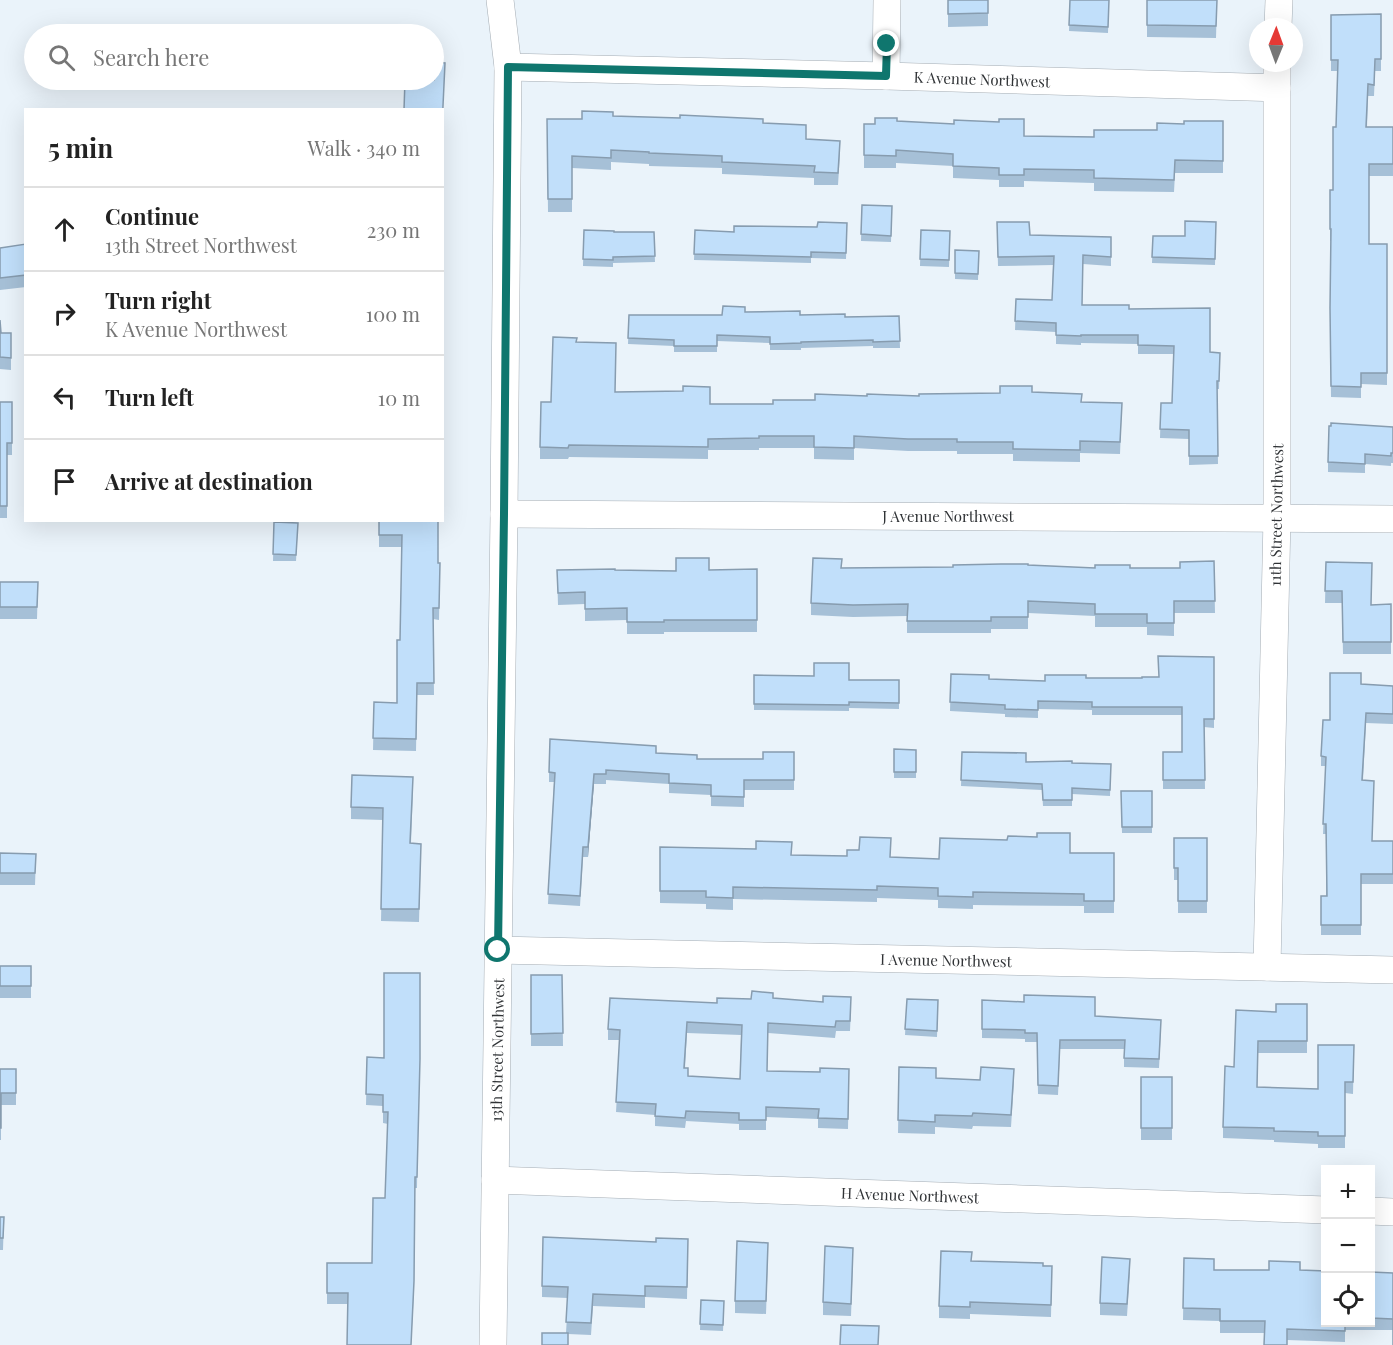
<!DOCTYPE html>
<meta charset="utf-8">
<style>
body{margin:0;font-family:"Playfair Display",serif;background:#f6f6f6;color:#222}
.controls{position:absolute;right:18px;bottom:18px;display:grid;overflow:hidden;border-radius:0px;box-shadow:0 6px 24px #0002}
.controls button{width:54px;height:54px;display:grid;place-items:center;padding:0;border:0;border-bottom:2px solid #e0e0e0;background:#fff;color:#222;font:30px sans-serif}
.compass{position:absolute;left:1249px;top:18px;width:54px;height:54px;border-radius:50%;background:#fff;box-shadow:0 6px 24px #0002;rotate:1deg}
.stop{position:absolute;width:18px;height:18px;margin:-14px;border:4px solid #0f766e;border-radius:50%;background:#fff}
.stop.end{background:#0f766e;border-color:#fff;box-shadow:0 2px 6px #0008}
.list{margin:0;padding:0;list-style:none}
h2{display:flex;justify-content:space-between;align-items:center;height:78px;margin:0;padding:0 24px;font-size:26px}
h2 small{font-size:20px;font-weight:400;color:#767676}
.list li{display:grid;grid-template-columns:39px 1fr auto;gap:18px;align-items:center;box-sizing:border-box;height:84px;padding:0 24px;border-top:2px solid #e0e0e0}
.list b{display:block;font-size:22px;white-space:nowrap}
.list p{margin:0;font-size:20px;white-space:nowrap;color:#767676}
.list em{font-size:20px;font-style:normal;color:#767676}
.icon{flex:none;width:33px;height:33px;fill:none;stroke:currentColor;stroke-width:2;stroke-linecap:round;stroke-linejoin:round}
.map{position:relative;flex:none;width:1393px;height:1345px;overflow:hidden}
.search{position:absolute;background:#fff;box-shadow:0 6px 24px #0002;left:24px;top:24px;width:420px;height:66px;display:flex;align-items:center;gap:15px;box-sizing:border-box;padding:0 21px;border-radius:33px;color:#767676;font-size:22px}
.panel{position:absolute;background:#fff;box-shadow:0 6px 24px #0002;left:24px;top:108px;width:420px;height:414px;border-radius:0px}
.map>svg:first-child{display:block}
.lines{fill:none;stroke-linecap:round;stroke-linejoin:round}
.minor-casing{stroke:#a5adb4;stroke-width:28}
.minor{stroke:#fff;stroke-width:27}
.wall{fill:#a6c0d7;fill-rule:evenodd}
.shaded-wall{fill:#879caf}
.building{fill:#c1dffa;stroke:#879caf;stroke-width:1.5;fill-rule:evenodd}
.route{stroke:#0f766e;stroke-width:8}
.labels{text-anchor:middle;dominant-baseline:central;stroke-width:6;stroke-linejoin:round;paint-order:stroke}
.street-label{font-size:15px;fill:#303336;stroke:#fff}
</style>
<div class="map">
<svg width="1393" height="1345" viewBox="0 0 1393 1345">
<rect width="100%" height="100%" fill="#eaf3fa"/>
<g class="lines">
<!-- minor casing -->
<g class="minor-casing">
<g id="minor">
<path d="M1278,27L1279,0"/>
<path d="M508,67L886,76L1277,88"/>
<path d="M886,76L887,0"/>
<path d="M504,514L1393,519"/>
<path d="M498,950L1393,970"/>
<path d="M1267,967L1277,518V63"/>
<path d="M495,1180L1326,1210"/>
<path d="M1370,1211L1393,1212"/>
<path d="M493,1345L504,514L508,67L500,0"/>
</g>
</g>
<!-- minor -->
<use href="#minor" class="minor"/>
</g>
<!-- wall -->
<g class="wall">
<path d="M948,0H988V26L948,27Z"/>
<path d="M1070,0H1109L1108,33L1069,31Z"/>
<path d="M1147,0H1217L1216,38L1147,37Z"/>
<path d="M1381,14V71H1375L1374,96H1368L1367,127H1393V176H1369V244H1387V385L1361,384V398L1331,397L1330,308L1331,241H1330V190H1333L1336,127L1338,71H1331V15Z"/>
<path d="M613,116L763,123L840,153L838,185H814V178L722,174V168L649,166V164L611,162V170L572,168V212H548L547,119H582Z"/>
<path d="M897,121L1024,136L1094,137L1157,130L1184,124L1223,121V173H1175L1174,192L1094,191V183L1024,181V187H999V180L953,178V166L896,163V168H864V124H875Z"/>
<path d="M862,205L892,206L891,242L861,241Z"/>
<path d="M997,222L1030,235L1111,237V266L1083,264L1082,305L1129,309L1210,352L1220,353L1219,389H1217L1218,464L1189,465V439L1160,438L1161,403H1172L1174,354H1138V344L1081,343V345L1056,344V332L1015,330L1016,299L1052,300L1053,265L998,266Z"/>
<path d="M1216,222L1215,265L1152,263L1153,236H1185Z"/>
<path d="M847,223L846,259L811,258V263L694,260L695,230L734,232L817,227Z"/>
<path d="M584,230L614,232H654L655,262L613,263V267L583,266Z"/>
<path d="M921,230L950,231L949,267L920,266Z"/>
<path d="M26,244V287L0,290V248Z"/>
<path d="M955,250L979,251L978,280L955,279Z"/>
<path d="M745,312L845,317L899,316L900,348H873V346L801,348V350H770V343L717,341V352H674V346L628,344L629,315H722Z"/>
<path d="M0,320L1,333H11V370L0,369Z"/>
<path d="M576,342L616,392L710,404H773L867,396H919L1032,392L1082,402L1122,403L1120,454L1080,453V462L1013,461V454H957V451H908L854,448V460L814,459V448H759V450H708V459L569,457L568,459H540V447L551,402Z"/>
<path d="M0,402H12V455H7V518H0Z"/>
<path d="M1393,427V463H1391V466L1365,464V473L1328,472V462Z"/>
<path d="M379,520H438V563H440L439,620L433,619L434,695H417L416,751L373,750L374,702L397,703L400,640L402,547H379Z"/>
<path d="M274,522L298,523L296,561H273Z"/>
<path d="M1214,561L1215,613H1174V636L1147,635V627H1095V616L1028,613V629H991V633H907V616L853,617L811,615V603L841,568L953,567L1028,565L1095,568H1180Z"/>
<path d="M1326,562L1371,605L1391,604V654H1343L1342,603H1325Z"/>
<path d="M757,569V632H664V634H627V620L585,621V604L558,605L557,570L676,571Z"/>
<path d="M0,582H38L37,619H0Z"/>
<path d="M1214,657V728L1204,727L1205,789H1163V752H1182V715H1092V710L1038,709V718L1005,717V714L950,711L951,674L989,679L1045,681L1086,678H1142L1158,677Z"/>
<path d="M754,675L849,680H899V709L849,708V711L754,710Z"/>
<path d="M1361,684L1393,686V724L1366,723L1363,780L1372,841H1393V884H1361V935H1321V896H1326V834H1323L1326,766H1321V756L1330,720Z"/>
<path d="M894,749L916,750V778H894Z"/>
<path d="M794,752V790H744V807L711,806V795L669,793V784L606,780V784H594L588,857H583L580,906L548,904L554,782H549V772L656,753L697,759H763Z"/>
<path d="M962,752L1026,762L1111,764L1110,796L1072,794V806H1043L1042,790L961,786Z"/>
<path d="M413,789L411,843L421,844L419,922L381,921L383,820L351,819V807Z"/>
<path d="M1121,791H1152V833H1122Z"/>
<path d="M1174,838H1207V913H1178V880H1174Z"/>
<path d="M660,847L792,855L939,859L1070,853H1114V913H1084V906L973,905V909L938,908V900L877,898V902L733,899V910L706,909V904L660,903Z"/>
<path d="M0,853L36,854L35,885H0Z"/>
<rect x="0" y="966" width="31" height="32"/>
<path d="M420,973L417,1188H415L414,1292L411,1345H347L348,1304H327V1263H372L385,1198L388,1124L383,1123V1106L366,1105L367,1057L384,1058Z"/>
<path d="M531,975H562L563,1046H531Z"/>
<path d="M773,998L851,1008L850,1031H836L835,1038L768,1033L767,1071L820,1072L849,1069L848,1129L818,1128V1119L766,1117V1130H739V1124L686,1121L685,1128L655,1126V1115L616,1112L620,1040H608V1029L717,1003L751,999ZM687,1033L741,1035L740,1079L688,1076L685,1068Z"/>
<path d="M907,999L938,1000L937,1037L905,1035Z"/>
<path d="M982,1000L1095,1017L1161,1029L1159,1068L1124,1067V1049H1060L1058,1095L1038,1094L1037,1042H1025V1039L982,1038Z"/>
<path d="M1307,1004V1053H1258L1257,1087L1318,1089L1354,1045L1353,1094L1345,1093V1148H1318V1144L1274,1142V1140L1223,1138V1127L1234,1067L1276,1012Z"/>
<path d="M899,1067L936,1078L1014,1081L1011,1127L973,1126L972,1129L935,1127V1134L898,1133Z"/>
<path d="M0,1069H16V1105H1V1140H0Z"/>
<rect x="1141" y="1077" width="31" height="63"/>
<path d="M0,1217H4L3,1250H0Z"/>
<path d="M688,1239L687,1299L645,1297V1308L593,1306L591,1335L568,1334L566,1333L568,1298L542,1297V1286L656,1242Z"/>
<path d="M768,1255L766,1314L735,1313V1301Z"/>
<path d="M1184,1258L1214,1270H1300L1326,1323H1371V1272L1393,1273V1330H1345V1342L1287,1340L1265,1333H1220V1321L1183,1320Z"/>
<path d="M853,1260L851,1316L823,1315V1302Z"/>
<path d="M972,1261L1052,1266L1051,1317L970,1314V1319L939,1318V1306Z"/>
<path d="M1130,1271L1127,1316L1100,1315V1303Z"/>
<path d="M701,1300L724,1301L723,1331L700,1330Z"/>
</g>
<!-- shaded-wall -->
<path class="shaded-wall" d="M594,774V784L588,857V847Z"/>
<!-- building -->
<g class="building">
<path d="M948,0H988V13L948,14Z"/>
<path d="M1070,0H1109L1108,27L1069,25Z"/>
<path d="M1147,0H1217L1216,26L1147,25Z"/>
<path d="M1381,14V59H1375L1374,85L1368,84L1366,127H1393V164H1369V244H1387V373H1361V387L1331,386L1330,308L1331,229H1330V190H1333V127H1336L1338,60H1331V15Z"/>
<path d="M434,62L445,63L442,127V110H404L405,80H434Z"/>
<path d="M582,111L613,112V116L680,118V115L763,119V123L806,125V139L840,141L838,173L814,172L815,166L722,162V156L649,153V152L611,150V158L572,156V199H548L547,119H582Z"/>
<path d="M875,118H897V121L954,124V120L999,122V119H1024V136L1094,137V130H1157V123L1184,124V121H1223V161L1175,160L1174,180L1094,178V170L1024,169V175H999V168L953,166V154L896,150V156L864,155V124H875Z"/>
<path d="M862,205L892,206L891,236L861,234Z"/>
<path d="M1185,221L1216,222L1215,259L1152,257L1153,236H1185Z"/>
<path d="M818,222L847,223L846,253L811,252V257L694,254L695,230L734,232V226L817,227Z"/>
<path d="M997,222H1029L1030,235L1111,237V257L1083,255L1082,305H1129V309L1210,308V352L1220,353L1219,381H1217L1218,456H1189V430L1160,429L1161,403H1172L1174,346L1138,345V335H1081V336L1056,335V323L1015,321L1016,299L1052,300L1054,256L998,257Z"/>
<path d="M584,230L614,231V232H654L655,256L613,257V260L583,259Z"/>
<path d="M921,230L950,231L949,260L920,259Z"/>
<path d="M26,244V275L0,278V248Z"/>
<path d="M955,250L979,251L978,274L955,273Z"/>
<path d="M723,306L745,307V312L800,311V315L845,314V317L899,316L900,341L873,342V340L801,342V343L770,344V337L717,335V346H674V340L628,338L629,315H722Z"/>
<path d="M0,320L1,333H11V358L0,357Z"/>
<path d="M553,337L577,338L576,342L616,343L615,392L683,391V386L710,387V404H773V400H815V394L867,396V394L919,396V394L1000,393V386H1032V392L1082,394L1081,402L1122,403L1120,442L1080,441V450L1013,449V442H957V439H908L854,436V448L814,447V436H759V438L708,439V447L569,445L568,448L540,447L541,402H551Z"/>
<path d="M0,402H12V443H7V506H0Z"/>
<path d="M1331,423L1393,427V453H1391V456L1365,454V464L1328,462L1329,426H1331Z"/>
<path d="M379,520H438V563H440L439,608H433L434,683H417L416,739L373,738L374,702L397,703V640H400L402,535H379Z"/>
<path d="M274,522L298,523L296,555L273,554Z"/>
<path d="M676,558H709V570L757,569V620H664V622H627V608L585,609V592L558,593L557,570L615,569V570L676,571Z"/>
<path d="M813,558L842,559L841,568L953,567V565L1001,564H1028V565L1095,568V565H1130V568H1180V562L1214,561L1215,601H1174V623H1147V614H1095V604L1028,601V617H991V621H907L908,604L853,605L811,603Z"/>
<path d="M1326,562L1372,563L1371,605L1391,604V642H1343L1342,591H1325Z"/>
<path d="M0,582H38L37,607H0Z"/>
<path d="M1158,656L1214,657V719H1204L1205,780H1163V752H1182V707H1092V702L1038,701V710L1005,709V705L950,702L951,674L989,675V679L1045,681V675H1086V678H1142V677H1159Z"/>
<path d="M814,663H849V680H899V703L849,702V705L754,704V675L814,676Z"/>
<path d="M1330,673H1361V684L1393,686V714L1366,713L1362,780L1374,781L1372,841H1393V874H1361V925H1321V896H1327L1326,824H1323L1326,757L1321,756L1323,720H1330Z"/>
<path d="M550,739L656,746V753L697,755V759H763V752H794V780H744V797L711,796V785L669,783V774L606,770V774H594L588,847H583L580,896L548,894L555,773L549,772Z"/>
<path d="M894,749L916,750V772H894Z"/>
<path d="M962,752L1026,753V762L1072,761V763L1111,764L1110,790L1072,788V800H1043L1042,784L961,780Z"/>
<path d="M352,775L413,777L410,843L421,844L419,909H381L383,808L351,807Z"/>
<path d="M1121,791H1152V827H1122Z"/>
<path d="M1037,833H1070V853H1114V901H1084V894L973,892V897L938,896V888L877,886V890L733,887V898L706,897V891H660V847L756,849V841L792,842L791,855L847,856V850H859L860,837L891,838L890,857L939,859L940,838L1007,840L1008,836L1037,837Z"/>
<path d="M1174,838H1207V901H1178V868H1174Z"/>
<path d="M0,853L36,854L35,873H0Z"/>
<rect x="0" y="966" width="31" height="20"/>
<path d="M384,973H420V1059L417,1177H415L414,1281L411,1345H347L348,1293H327V1263H372L373,1198H385L388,1112H383V1095L366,1094L367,1057L384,1058Z"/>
<path d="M531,975H562L563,1033L531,1034Z"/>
<path d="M752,991L773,993V998L823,1002V996L851,997L850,1021H836L835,1027L768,1023L767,1071L820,1072V1068L849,1069L848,1119L818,1118L819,1109L766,1107V1120H739V1113L686,1111L685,1118L655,1116L656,1104L616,1102L620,1030L608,1029L610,998L717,1003V998L751,999ZM687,1022L742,1025L740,1079L688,1076V1068H684Z"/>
<path d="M1024,995L1095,997V1016L1161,1020L1159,1059L1124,1058L1125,1040H1060L1058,1086L1038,1085L1037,1033H1025V1030L982,1029V1000L1024,1002Z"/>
<path d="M907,999L938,1000L937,1031L905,1029Z"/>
<path d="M1276,1004H1307V1041H1258L1257,1087L1318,1089V1045H1354L1353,1082H1345V1136H1318V1132L1274,1131V1128L1223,1127L1225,1066L1234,1067L1236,1010L1276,1012Z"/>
<path d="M899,1067L936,1068V1078L980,1080L981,1067L1014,1069L1011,1115L973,1113L972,1116L935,1115V1122L898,1120Z"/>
<path d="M0,1069H16V1093H1V1128H0Z"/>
<rect x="1141" y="1077" width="31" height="51"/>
<path d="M0,1217H4L3,1238H0Z"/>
<path d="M543,1237L656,1242V1238L688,1239L687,1287L645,1286V1296L593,1294L591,1323L566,1322L568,1287L542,1286Z"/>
<path d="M737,1241L768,1243L766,1301H735Z"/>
<path d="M825,1246L853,1248L851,1304L823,1302Z"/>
<path d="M941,1251L972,1252L971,1261L1043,1263V1266H1052L1051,1305L970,1302V1307L939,1306Z"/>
<path d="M1102,1257L1130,1259L1127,1304L1100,1303Z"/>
<path d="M1184,1258L1214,1259V1270H1269V1261L1300,1262V1270L1326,1271V1323H1345V1331L1287,1329V1345H1264L1265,1321H1220V1309L1183,1308Z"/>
<path d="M1371,1272L1393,1273V1345V1319L1371,1318Z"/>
<path d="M701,1300L724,1301L723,1325L700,1324Z"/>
<path d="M841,1325L879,1326L878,1345H840Z"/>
<rect x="542" y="1333" width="26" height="12"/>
</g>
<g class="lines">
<!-- route -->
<path class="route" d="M498,950L504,514L508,67L886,76L887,44"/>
</g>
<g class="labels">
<!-- street labels -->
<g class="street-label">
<text transform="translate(982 79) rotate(2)">K Avenue Northwest</text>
<text transform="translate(1276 515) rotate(-89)">11th Street Northwest</text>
<text x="948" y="516">J Avenue Northwest</text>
<text transform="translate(946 960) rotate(1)">I Avenue Northwest</text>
<text transform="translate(497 1050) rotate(-89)">13th Street Northwest</text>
<text transform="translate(910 1195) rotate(2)">H Avenue Northwest</text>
</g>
</g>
</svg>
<div class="controls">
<button>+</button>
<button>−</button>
<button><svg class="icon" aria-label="locate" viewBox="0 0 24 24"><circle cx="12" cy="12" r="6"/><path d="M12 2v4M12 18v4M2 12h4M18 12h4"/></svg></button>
</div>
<svg class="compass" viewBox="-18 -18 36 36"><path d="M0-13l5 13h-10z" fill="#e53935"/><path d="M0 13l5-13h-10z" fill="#767676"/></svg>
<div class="stop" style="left:498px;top:950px"></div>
<div class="stop end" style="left:887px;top:44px"></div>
<div class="search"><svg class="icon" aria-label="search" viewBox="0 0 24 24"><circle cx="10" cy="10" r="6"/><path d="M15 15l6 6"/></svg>Search here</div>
<section class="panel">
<h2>5 min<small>Walk · 340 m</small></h2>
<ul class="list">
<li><svg class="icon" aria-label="ahead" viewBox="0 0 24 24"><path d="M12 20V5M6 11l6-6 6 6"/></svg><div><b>Continue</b><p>13th Street Northwest</p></div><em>230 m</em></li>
<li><svg class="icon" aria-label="right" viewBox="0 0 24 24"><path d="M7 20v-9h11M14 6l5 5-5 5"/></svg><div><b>Turn right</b><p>K Avenue Northwest</p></div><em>100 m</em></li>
<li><svg class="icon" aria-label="left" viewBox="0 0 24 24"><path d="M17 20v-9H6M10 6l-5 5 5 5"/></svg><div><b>Turn left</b></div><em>10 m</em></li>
<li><svg class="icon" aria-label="arrive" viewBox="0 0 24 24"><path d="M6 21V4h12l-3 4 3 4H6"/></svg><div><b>Arrive at destination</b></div></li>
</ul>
</section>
</div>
